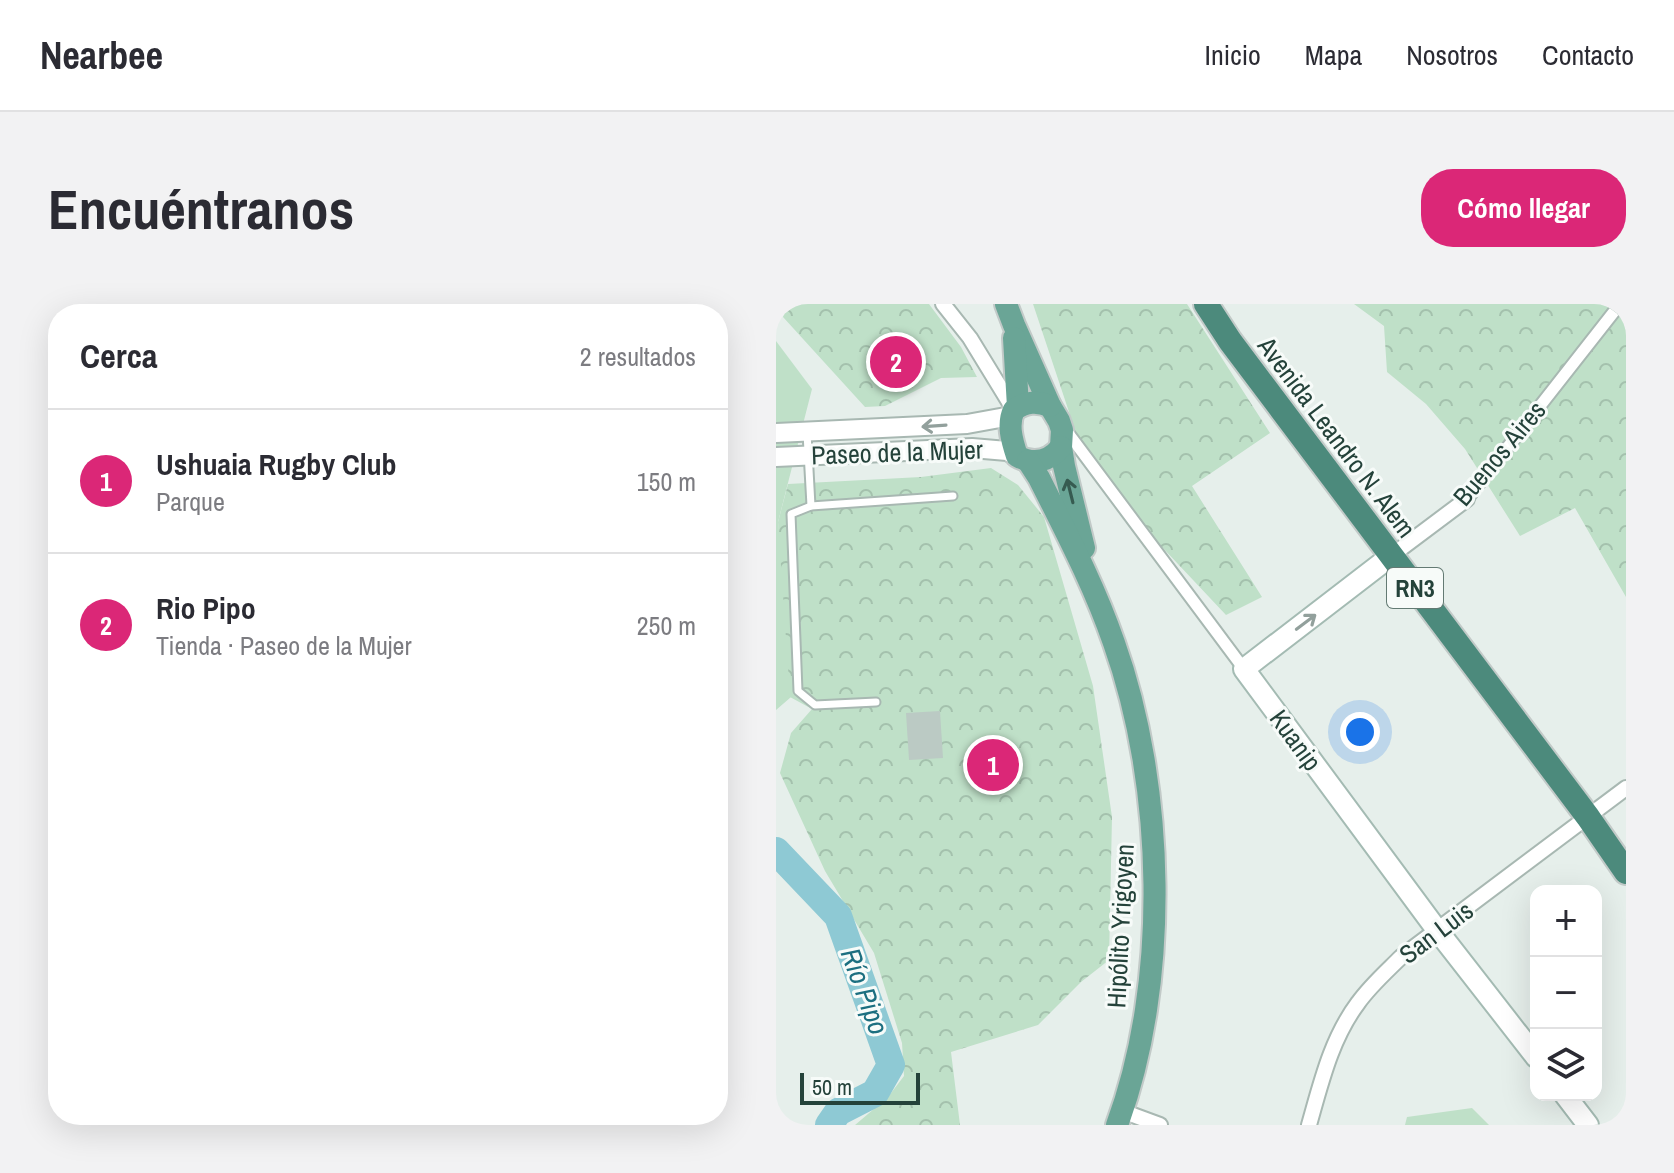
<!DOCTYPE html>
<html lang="es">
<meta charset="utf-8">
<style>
body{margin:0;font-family:"Archivo Narrow",sans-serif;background:#f2f2f3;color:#2b2b33}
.controls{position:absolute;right:24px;bottom:24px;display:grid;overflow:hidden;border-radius:16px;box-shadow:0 8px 32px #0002}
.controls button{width:72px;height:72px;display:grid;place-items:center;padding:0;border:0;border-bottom:2px solid #e1e1e2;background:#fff;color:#2b2b33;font:40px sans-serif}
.scale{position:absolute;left:24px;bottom:20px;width:120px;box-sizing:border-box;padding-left:8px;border:4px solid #24423a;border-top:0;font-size:22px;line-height:28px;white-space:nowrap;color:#24423a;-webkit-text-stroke:6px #f7fbf9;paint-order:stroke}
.you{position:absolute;left:584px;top:428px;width:28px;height:28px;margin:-20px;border:6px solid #fff;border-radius:50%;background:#1a73e8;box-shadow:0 0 0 12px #1a73e833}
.badge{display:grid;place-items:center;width:52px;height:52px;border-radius:50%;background:#db2777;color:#fff;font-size:26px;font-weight:700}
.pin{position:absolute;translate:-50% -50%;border:4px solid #fff;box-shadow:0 2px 8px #0006}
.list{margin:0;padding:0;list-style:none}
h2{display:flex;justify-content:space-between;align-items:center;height:104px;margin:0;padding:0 32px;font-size:34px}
h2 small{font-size:26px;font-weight:400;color:#7c7c81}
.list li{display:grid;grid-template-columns:52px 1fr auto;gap:24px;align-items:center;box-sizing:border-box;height:144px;padding:0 32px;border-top:2px solid #e1e1e2}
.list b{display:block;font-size:30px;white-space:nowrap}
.list p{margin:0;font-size:26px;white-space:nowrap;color:#7c7c81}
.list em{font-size:26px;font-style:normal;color:#7c7c81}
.icon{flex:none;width:44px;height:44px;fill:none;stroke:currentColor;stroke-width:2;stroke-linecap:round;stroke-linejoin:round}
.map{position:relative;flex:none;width:850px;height:821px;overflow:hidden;border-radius:32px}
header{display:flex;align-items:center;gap:48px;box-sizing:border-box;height:112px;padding:0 40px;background:#fff;border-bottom:2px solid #e1e1e2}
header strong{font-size:38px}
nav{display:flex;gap:44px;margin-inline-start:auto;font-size:28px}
.intro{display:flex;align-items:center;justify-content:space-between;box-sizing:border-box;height:192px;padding:0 48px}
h1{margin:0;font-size:56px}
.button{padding:20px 36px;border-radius:32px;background:#db2777;color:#fff;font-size:28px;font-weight:700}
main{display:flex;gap:48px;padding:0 48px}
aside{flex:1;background:#fff;border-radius:32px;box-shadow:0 8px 32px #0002}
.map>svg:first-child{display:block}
.grass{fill:#bfe0c8}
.forest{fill:url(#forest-crowns)}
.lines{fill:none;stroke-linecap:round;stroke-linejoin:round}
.river{stroke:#8ec9d4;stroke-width:28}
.building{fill:#bbcac4}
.service-casing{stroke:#a8b8b2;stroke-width:11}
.pedestrian-casing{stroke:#a8b8b2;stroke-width:15}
.minor-casing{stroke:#a8b8b2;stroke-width:18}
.tertiary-casing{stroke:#a8b8b2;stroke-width:22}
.secondary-casing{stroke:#a4bbb3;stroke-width:24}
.primary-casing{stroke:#c2cac8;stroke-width:26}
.trunk-casing{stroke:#c2cac8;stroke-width:28}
.service{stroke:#fff;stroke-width:7}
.pedestrian{stroke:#fff;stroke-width:11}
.minor{stroke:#fff;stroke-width:14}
.tertiary{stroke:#fff;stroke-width:18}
.secondary{stroke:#fff;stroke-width:20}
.primary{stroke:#6aa596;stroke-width:22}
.trunk{stroke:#4c8a7c;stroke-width:24}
.oneway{stroke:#92a09c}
.oneway2{stroke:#365b51}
.labels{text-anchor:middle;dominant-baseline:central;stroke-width:6;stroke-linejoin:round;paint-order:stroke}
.shield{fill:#f7fbf9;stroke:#637a73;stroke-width:2}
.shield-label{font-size:24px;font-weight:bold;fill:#24423a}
.street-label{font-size:26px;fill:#24423a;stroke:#f7fbf9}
.water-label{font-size:28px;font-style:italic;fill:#1c6f80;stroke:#f7fbf9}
</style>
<header>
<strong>Nearbee</strong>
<nav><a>Inicio</a><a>Mapa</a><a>Nosotros</a><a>Contacto</a></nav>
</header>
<div class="intro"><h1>Encuéntranos</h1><a class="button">Cómo llegar</a></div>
<main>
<aside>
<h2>Cerca<small>2 resultados</small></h2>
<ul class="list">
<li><span class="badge">1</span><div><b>Ushuaia Rugby Club</b><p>Parque</p></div><em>150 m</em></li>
<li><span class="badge">2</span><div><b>Rio Pipo</b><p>Tienda · Paseo de la Mujer</p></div><em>250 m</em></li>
</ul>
</aside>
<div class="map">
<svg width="850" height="821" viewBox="0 0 850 821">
<defs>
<pattern id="forest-crowns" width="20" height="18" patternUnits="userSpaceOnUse" patternTransform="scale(2)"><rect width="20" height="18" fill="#bfe0c8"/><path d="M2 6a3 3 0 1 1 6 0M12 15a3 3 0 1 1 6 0" fill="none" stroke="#a4c1ad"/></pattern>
</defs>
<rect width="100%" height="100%" fill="#e6efeb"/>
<!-- grass -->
<g class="grass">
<path d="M0,37L36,85L2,218L22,387L0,406Z"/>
<path d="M696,804L713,821H629L631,813Z"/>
</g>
<!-- forest -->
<g class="forest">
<path d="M10,0H153L185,43L201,73L165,74L109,102L89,103L7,13Z"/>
<path d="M257,0H411L494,129L416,182L486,293L450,311L337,191L309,156Z"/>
<path d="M578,0H850V293L799,204L744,232L689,145L650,100L611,68L608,22Z"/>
<path d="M215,164L242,181L268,213L317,382L336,513L333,656L305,678L262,721L175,748L184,821H79L112,793L128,772L126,739L98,649L49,567L4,469L15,429L36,405L14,393L2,218L12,180L145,173Z"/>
</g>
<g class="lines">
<!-- river -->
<path class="river" d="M0,547L62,612L115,761L99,789L62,808L53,821"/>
</g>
<!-- building -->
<path class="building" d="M164,407L167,454L133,456L130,409Z"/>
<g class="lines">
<!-- service casing -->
<g class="service-casing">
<g id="service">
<path d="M31,129L35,202"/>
<path d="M100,398L39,401L22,387L15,210L35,202L177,192"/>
</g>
</g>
<!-- pedestrian casing -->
<g class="pedestrian-casing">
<g id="pedestrian">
<path d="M289,125L468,365"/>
<path d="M691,195L844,0"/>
</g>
</g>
<!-- minor casing -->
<g class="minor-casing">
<g id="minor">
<path d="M167,0L194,34L238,106"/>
<path d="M615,252L691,195"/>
<path d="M346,807L384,821"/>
<path d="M533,821C545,779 555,735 582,699C594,682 610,668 625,653L850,484"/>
</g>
</g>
<!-- tertiary casing -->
<g class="tertiary-casing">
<g id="tertiary">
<path d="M0,129L191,120L235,112"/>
<path d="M0,153L196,144L231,147L241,152"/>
</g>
</g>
<!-- secondary casing -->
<g class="secondary-casing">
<g id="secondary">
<path d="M615,252L468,365L661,626L760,753"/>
<path d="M789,791L812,821"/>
</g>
</g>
<!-- primary casing -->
<g class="primary-casing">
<g id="primary">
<path d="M230,0L238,21L274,102L283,117L286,126L285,143L288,162L308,244"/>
<path d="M238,34L242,103"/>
<path d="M274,102C261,97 250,97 238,106C231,120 236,137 241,152C257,161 273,158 285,143"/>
<path d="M252,157L263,174C290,228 318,281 338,339C389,482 394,678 341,821"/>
</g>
</g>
<!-- trunk casing -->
<g class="trunk-casing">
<path id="trunk" d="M430,0L454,37L812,513L850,568"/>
</g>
<!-- service -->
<use href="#service" class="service"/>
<!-- pedestrian -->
<use href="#pedestrian" class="pedestrian"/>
<!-- minor -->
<use href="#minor" class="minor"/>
<!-- tertiary -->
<use href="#tertiary" class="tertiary"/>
<!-- secondary -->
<use href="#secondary" class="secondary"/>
<!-- primary -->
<use href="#primary" class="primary"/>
<!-- trunk -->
<use href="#trunk" class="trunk"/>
</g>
<!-- one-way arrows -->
<defs><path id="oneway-shaft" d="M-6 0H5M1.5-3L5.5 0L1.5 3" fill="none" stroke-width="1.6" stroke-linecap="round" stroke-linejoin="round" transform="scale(2)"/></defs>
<g class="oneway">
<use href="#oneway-shaft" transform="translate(158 122) rotate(176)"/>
<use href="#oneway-shaft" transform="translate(530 318) rotate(-37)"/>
</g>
<use class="oneway2" href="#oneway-shaft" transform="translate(294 187) rotate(-104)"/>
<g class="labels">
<!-- shield labels -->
<rect class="shield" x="611" y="264" width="56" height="40" rx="6"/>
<g class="shield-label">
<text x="639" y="284">RN3</text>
</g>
<!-- street labels -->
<g class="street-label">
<text transform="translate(561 133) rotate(53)">Avenida Leandro N. Alem</text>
<text transform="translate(121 148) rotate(-2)">Paseo de la Mujer</text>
<text transform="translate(723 149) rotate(-50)">Buenos Aires</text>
<text transform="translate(520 436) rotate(54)">Kuanip</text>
<text transform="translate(344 622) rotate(-87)">Hipólito Yrigoyen</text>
<text transform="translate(660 628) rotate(-37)">San Luis</text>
</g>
<!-- water labels -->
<g class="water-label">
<text transform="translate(89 687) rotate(70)">Río Pipo</text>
</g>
</g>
</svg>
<div class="controls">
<button>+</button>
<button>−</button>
<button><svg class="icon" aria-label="layers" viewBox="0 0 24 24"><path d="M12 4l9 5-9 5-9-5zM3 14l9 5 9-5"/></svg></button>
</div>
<div class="scale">50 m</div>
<div class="you"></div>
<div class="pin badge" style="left:217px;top:461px">1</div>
<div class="pin badge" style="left:120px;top:58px">2</div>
</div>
</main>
